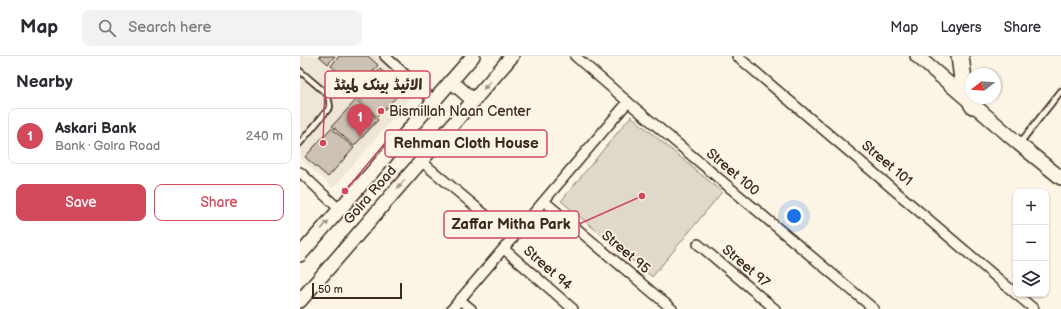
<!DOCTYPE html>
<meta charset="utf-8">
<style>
body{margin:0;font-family:"Balsamiq Sans","Playpen Sans Arabic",sans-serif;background:#f2f2f3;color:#2b2b33}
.controls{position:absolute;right:12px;bottom:12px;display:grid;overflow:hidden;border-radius:8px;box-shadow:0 1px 3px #0004}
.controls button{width:36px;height:36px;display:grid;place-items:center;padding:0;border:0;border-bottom:1px solid #e1e1e2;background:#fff;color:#2b2b33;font:20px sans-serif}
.compass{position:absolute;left:665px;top:12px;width:36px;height:36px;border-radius:50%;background:#fff;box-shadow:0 1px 3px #0004;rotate:253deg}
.scale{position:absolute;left:12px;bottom:10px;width:90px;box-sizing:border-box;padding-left:4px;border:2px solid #3b2a1e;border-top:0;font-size:11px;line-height:14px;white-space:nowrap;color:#3b2a1e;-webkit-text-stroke:3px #fcf5e5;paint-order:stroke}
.you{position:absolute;left:494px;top:160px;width:14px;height:14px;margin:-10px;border:3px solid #fff;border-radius:50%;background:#1a73e8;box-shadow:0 0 0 6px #1a73e833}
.badge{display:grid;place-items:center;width:26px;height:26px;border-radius:50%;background:#d1495b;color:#fff;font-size:13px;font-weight:700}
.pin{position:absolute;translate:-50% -33px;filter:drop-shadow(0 1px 2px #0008)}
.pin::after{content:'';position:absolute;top:21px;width:14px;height:12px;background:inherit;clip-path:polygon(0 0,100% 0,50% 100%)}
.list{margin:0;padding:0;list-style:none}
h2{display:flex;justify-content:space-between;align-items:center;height:52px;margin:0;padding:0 16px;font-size:17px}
h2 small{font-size:13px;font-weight:400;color:#7c7c81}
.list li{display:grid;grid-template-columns:26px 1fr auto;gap:12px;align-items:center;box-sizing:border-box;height:56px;margin:0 8px 8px;padding:0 8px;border:1px solid #e1e1e2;border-radius:8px}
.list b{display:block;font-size:15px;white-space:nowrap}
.list p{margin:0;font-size:13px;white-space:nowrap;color:#7c7c81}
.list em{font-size:13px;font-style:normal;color:#7c7c81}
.actions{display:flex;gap:8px;padding:12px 16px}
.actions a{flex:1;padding:9px 0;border:1px solid #d1495b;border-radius:8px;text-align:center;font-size:14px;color:#d1495b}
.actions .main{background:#d1495b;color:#fff}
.icon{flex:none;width:22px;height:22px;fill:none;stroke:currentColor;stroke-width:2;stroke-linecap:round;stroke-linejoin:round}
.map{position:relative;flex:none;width:761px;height:253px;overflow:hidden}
header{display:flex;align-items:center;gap:24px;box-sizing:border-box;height:56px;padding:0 20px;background:#fff;border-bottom:1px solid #e1e1e2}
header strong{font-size:19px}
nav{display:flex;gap:22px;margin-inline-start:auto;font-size:14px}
.search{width:280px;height:36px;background:#f2f2f3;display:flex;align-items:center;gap:10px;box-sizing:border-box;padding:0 14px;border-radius:8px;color:#7c7c81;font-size:15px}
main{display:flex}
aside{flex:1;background:#fff}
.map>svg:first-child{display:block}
.built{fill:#eee6d6}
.green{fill:#e0d8c8;stroke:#8e8173}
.building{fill:#ccc2b3;stroke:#3b2a1e}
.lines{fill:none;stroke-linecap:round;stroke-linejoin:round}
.lane-casing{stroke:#3b2a1e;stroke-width:8}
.street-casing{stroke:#3b2a1e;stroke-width:12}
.secondary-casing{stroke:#3b2a1e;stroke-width:16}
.highway-casing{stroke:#3b2a1e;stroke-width:20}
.lane{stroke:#fcf5e5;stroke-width:4.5}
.street{stroke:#fcf5e5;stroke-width:9}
.secondary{stroke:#fcf5e5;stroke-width:13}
.highway{stroke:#fcf5e5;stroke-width:17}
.oneway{fill:#9c9082}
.poi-dot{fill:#d1495b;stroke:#fcf5e5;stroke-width:1.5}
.labels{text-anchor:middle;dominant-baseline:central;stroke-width:3.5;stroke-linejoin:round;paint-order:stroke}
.poi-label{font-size:14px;fill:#3b2a1e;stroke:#fcf5e5;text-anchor:start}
.street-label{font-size:14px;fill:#3b2a1e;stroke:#fcf5e5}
.leader{fill:none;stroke:#d1495b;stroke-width:1.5}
.callout-dot{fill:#d1495b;stroke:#fcf5e5;stroke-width:1.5}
.callout{fill:#fcf5e5;stroke:#d1495b;stroke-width:1.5}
.callout-label{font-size:15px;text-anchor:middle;font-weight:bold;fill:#3b2a1e}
</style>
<header>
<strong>Map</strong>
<div class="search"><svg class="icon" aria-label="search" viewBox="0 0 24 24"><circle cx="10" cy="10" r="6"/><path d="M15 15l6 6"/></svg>Search here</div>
<nav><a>Map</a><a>Layers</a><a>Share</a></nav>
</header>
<main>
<aside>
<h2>Nearby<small></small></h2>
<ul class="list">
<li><span class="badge">1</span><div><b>Askari Bank</b><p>Bank · Golra Road</p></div><em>240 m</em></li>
</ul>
<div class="actions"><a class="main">Save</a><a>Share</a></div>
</aside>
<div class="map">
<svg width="761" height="253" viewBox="0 0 761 253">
<rect width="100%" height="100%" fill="#fcf5e5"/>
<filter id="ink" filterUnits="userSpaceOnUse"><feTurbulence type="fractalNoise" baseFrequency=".025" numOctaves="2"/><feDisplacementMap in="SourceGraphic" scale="8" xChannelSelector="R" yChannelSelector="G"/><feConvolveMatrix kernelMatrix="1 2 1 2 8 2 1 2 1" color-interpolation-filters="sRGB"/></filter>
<g filter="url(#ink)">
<!-- built -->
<path class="built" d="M0,0H81L119,32L33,132L0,102Z"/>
<!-- green -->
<path class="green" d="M331,60L422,136L352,221L261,145Z"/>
<!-- building -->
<g class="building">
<path d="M19,0H35L28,8Z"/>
<path d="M39,0H68L78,9L59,33L31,10Z"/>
<path d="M80,13L103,34L77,61L55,40Z"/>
<path d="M56,44L78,64L54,90L32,70Z"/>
<path d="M31,72L54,92L28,121L5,101Z"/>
</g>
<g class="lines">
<!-- lane casing -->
<g class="lane-casing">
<g id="lane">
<path d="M0,15L28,39L30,51L0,87"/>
<path d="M720,87L761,35"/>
</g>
</g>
<!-- street casing -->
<g class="street-casing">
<g id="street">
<path d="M85,0L134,45"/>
<path d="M275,0L328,46L574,253"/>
<path d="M437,0L716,238"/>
<path d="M121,105L213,182"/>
<path d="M0,116L39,153"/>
<path d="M244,145L372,253"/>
<path d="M398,188L475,253"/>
<path d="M204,193L273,253"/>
<path d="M716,238L734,253"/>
<path d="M160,244L171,253"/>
<path d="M152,253L328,46"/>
</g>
</g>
<!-- secondary casing -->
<g class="secondary-casing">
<g id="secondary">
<path d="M617,0L719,88L761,122"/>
<path d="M151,25L174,45"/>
<path d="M0,199L173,0"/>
<path d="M0,245L212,0"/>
</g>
</g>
<!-- highway casing -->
<g class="highway-casing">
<path id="highway" d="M660,0L663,24L673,49"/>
</g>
<!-- lane -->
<use href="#lane" class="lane"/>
<!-- street -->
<use href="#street" class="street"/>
<!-- secondary -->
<use href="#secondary" class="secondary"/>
<!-- highway -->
<use href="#highway" class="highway"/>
</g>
<!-- one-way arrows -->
<defs><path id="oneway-solid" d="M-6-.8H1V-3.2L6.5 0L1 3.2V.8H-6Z"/></defs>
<g class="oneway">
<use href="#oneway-solid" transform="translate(187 29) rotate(131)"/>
<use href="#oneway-solid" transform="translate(101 128) rotate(131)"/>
<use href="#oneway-solid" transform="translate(25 169) rotate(-49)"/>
</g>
</g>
<!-- markers -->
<circle class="poi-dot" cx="81" cy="55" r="4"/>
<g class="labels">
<!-- poi labels -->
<g class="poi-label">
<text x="89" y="55">Bismillah Naan Center</text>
</g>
<!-- street labels -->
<g class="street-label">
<text transform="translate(587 107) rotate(40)">Street 101</text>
<text transform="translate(433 116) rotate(40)">Street 100</text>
<text transform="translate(70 139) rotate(-49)">Golra Road</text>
<text transform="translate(326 196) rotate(40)">Street 95</text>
<text transform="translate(446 210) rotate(40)">Street 97</text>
<text transform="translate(248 212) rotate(41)">Street 94</text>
</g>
</g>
<!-- callouts -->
<path class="leader" d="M23 87L25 29M45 135L85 87M342 140L279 168"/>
<g class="callout-dot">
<circle cx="23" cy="87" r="4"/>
<circle cx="45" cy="135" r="4"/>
<circle cx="342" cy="140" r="4"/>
</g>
<g class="callout">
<rect x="25" y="15" width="105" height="27" rx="4"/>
<rect x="85" y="74" width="162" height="27" rx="4"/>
<rect x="144" y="155" width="135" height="27" rx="4"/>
</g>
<g class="callout-label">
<text x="78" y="34">الائیڈ بینک لمیٹڈ</text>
<text x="166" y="92">Rehman Cloth House</text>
<text x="211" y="173">Zaffar Mitha Park</text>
</g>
</svg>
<div class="controls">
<button>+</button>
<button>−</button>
<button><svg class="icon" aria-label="layers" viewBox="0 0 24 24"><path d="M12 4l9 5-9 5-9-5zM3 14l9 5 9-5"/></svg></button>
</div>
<svg class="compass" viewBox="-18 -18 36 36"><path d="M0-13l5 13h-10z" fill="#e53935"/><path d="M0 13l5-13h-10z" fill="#7c7c81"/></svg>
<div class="scale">50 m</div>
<div class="you"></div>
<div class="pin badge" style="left:60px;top:81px">1</div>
</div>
</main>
